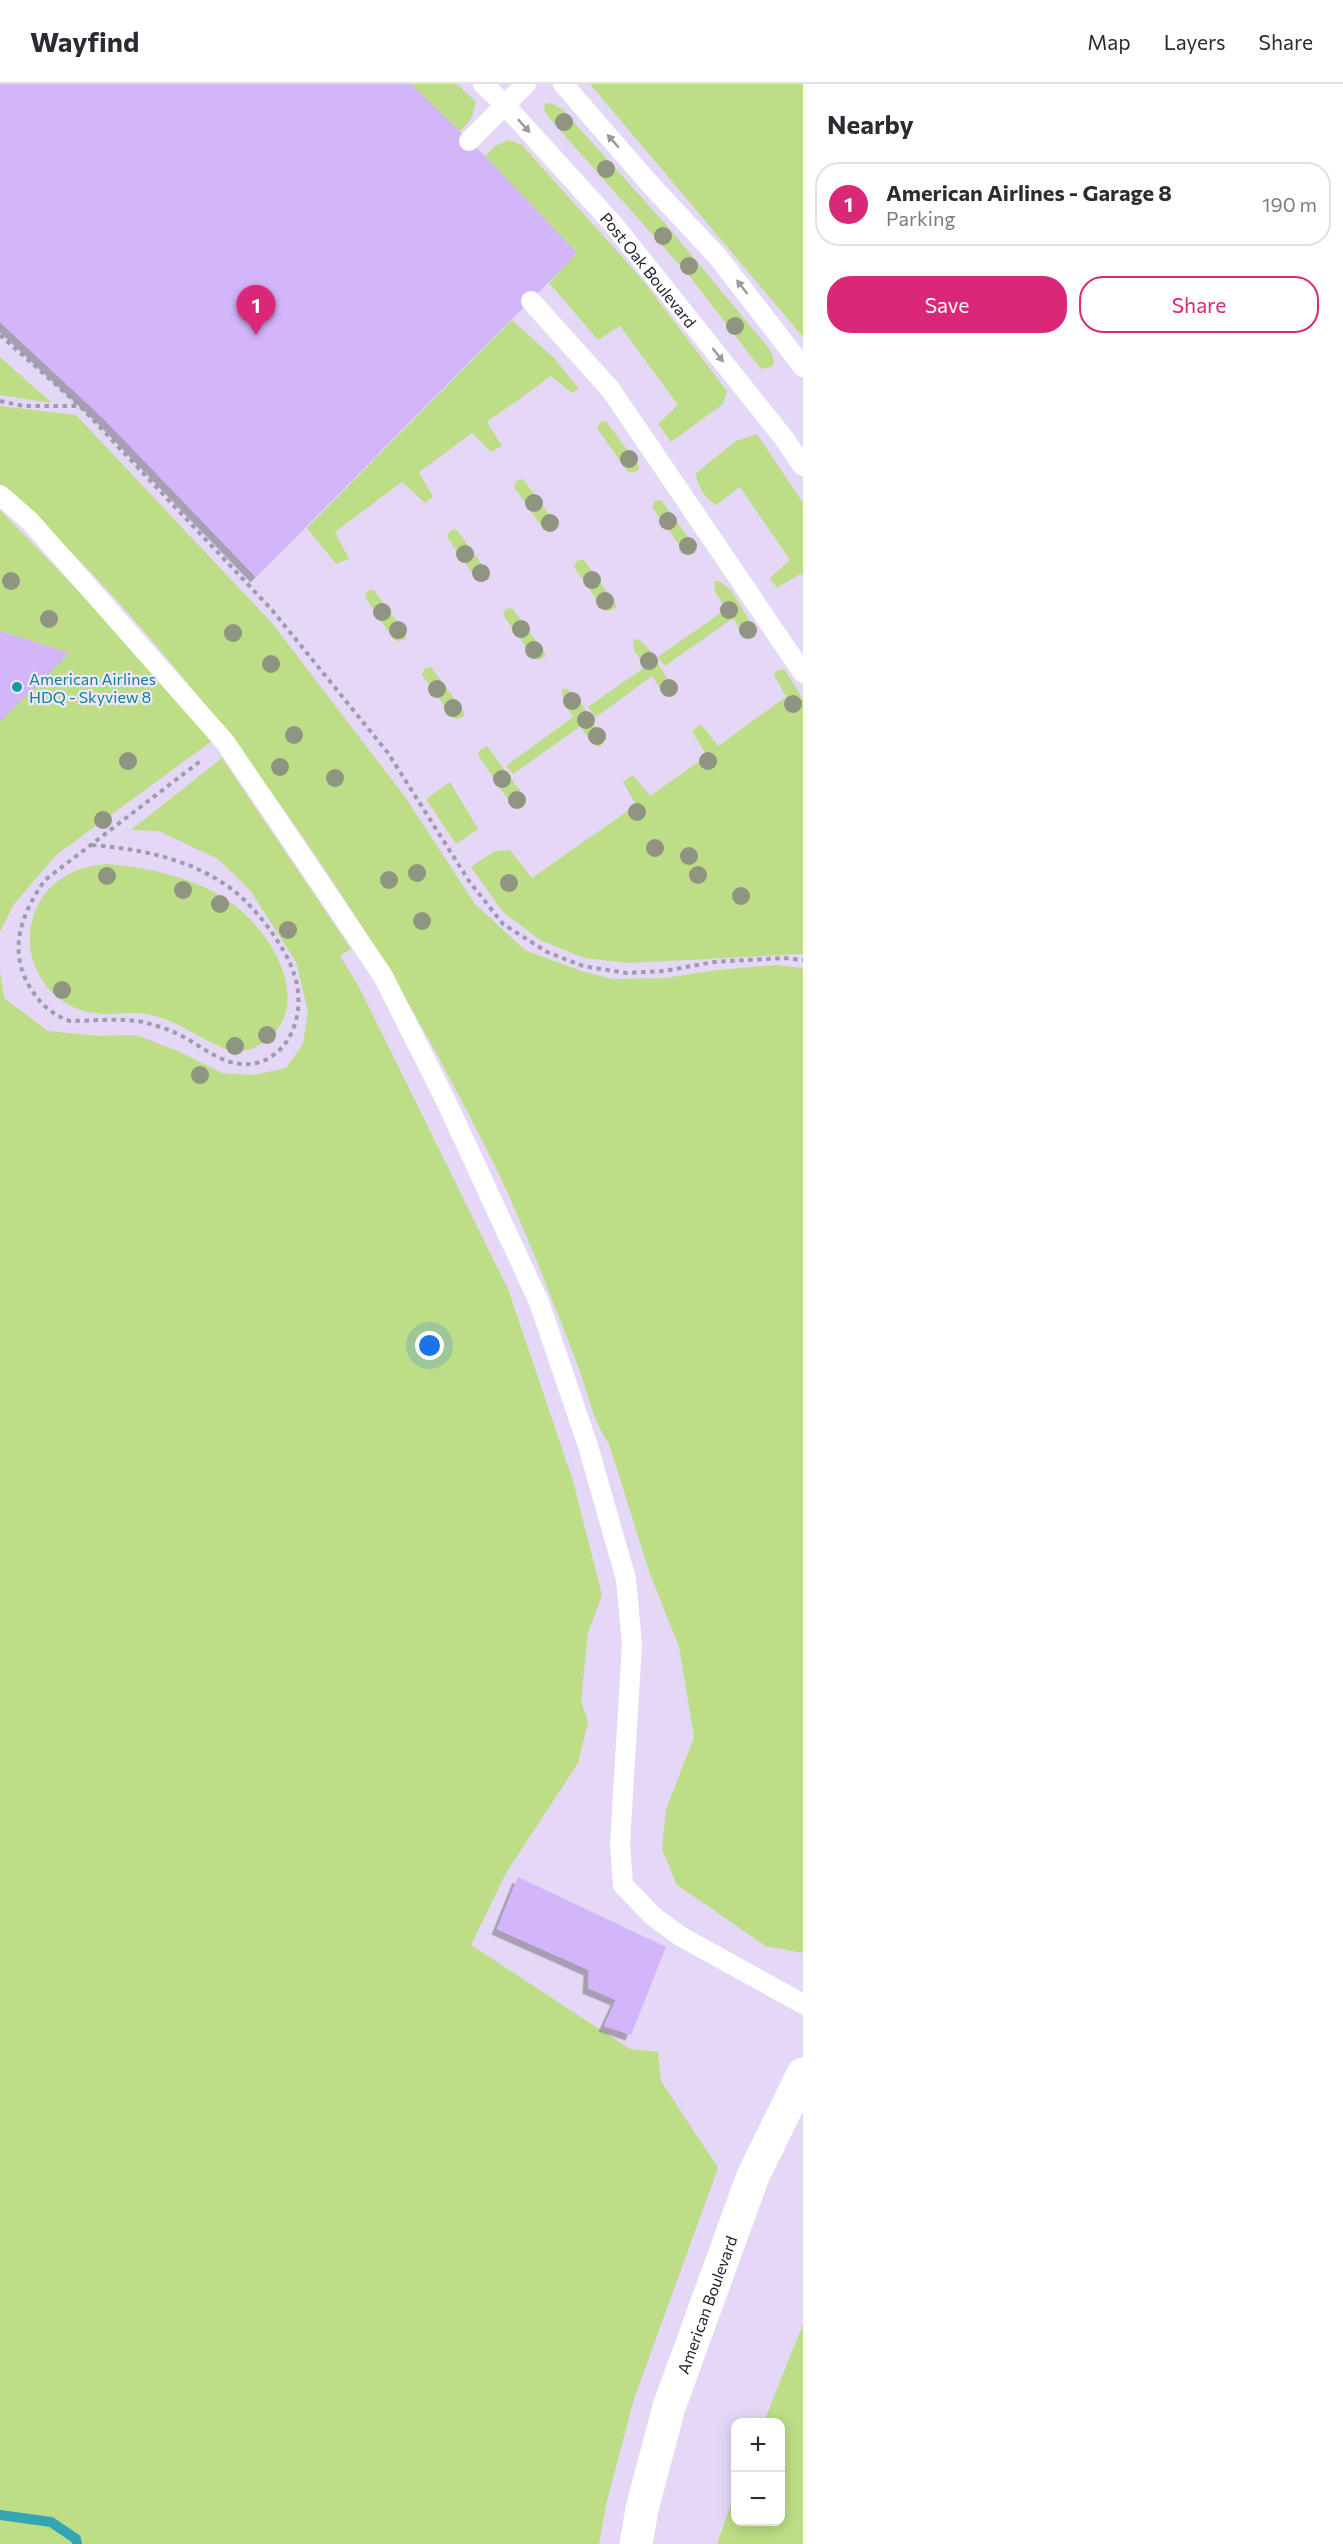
<!DOCTYPE html>
<meta charset="utf-8">
<style>
body{margin:0;font-family:Commissioner,sans-serif;background:#f7f7f7;color:#2b2b33}
.controls{position:absolute;right:18px;bottom:18px;display:grid;overflow:hidden;border-radius:12px;box-shadow:0 3px 15px #0003}
.controls button{width:54px;height:54px;display:grid;place-items:center;padding:0;border:0;border-bottom:2px solid #e1e1e2;background:#fff;color:#2b2b33;font:30px sans-serif}
.you{position:absolute;left:430px;top:1262px;width:21px;height:21px;margin:-15px;border:4px solid #fff;border-radius:50%;background:#1a73e8;box-shadow:0 0 0 9px #1a73e833}
.badge{display:grid;place-items:center;width:39px;height:39px;border-radius:50%;background:#db2777;color:#fff;font-size:20px;font-weight:700}
.pin{position:absolute;translate:-50% -50px;filter:drop-shadow(0 2px 3px #0008)}
.pin::after{content:'';position:absolute;top:32px;width:21px;height:18px;background:inherit;clip-path:polygon(0 0,100% 0,50% 100%)}
.list{margin:0;padding:0;list-style:none}
h2{display:flex;justify-content:space-between;align-items:center;height:78px;margin:0;padding:0 24px;font-size:26px}
h2 small{font-size:20px;font-weight:400;color:#7c7c81}
.list li{display:grid;grid-template-columns:39px 1fr auto;gap:18px;align-items:center;box-sizing:border-box;height:84px;margin:0 12px 12px;padding:0 12px;border:2px solid #e1e1e2;border-radius:24px}
.list b{display:block;font-size:22px;white-space:nowrap}
.list p{margin:0;font-size:20px;white-space:nowrap;color:#7c7c81}
.list em{font-size:20px;font-style:normal;color:#7c7c81}
.actions{display:flex;gap:12px;padding:18px 24px}
.actions a{flex:1;padding:14px 0;border:2px solid #db2777;border-radius:24px;text-align:center;font-size:21px;color:#db2777}
.actions .main{background:#db2777;color:#fff}
.map{position:relative;flex:none;width:803px;height:2460px;overflow:hidden}
header{display:flex;align-items:center;gap:36px;box-sizing:border-box;height:84px;padding:0 30px;background:#fff;border-bottom:2px solid #e1e1e2}
header strong{font-size:28px}
nav{display:flex;gap:33px;margin-inline-start:auto;font-size:21px}
main{display:flex}
aside{flex:1;background:#fff}
.map>svg:first-child{display:block}
.green{fill:#bdde86}
.lines{fill:none;stroke-linecap:round;stroke-linejoin:round}
.stream{stroke:#34a6b1;stroke-width:10}
.building{fill:#d3b5fa;filter:url(#shadow)}
.path{stroke:#a299b1;stroke-width:4;stroke-dasharray:4.5 4.5;stroke-linecap:butt}
.service{stroke:#fff;stroke-width:20}
.tertiary{stroke:#fff;stroke-width:33}
.tree{fill:#8f9580}
.oneway{fill:#9b999e}
.culture-dot{fill:#0f9aa8;stroke:#f0e6ff;stroke-width:2}
.labels{text-anchor:middle;dominant-baseline:central;stroke-width:4.5;stroke-linejoin:round;paint-order:stroke}
.street-label{font-size:16px;fill:#201c27;stroke:#f0e6ff}
.culture-label{font-size:16px;fill:#0d838f;stroke:#f0e6ff;text-anchor:start}
</style>
<header>
<strong>Wayfind</strong>
<nav><a>Map</a><a>Layers</a><a>Share</a></nav>
</header>
<main>
<div class="map">
<svg width="803" height="2460" viewBox="0 0 803 2460">
<defs>
<filter id="shadow"><feDropShadow dx="-5.5" dy="5.5" stdDeviation="0" flood-color="#0004"/></filter>
</defs>
<rect width="100%" height="100%" fill="#e4d8f6"/>
<!-- green -->
<g class="green">
<path d="M411,0H457L476,18L472,33L460,48Z"/>
<path d="M590,0H803V253Z"/>
<path d="M551,19L562,25L669,144L771,267L774,278L772,283L761,285L691,194L550,35L544,26L545,20Z"/>
<path d="M509,56L522,61L641,194L727,307L723,320L671,358L658,340L678,321L620,242L598,256L549,199L577,169L485,72L495,62Z"/>
<path d="M512,236L554,274L579,305L572,309L551,292L487,338L502,362L491,368L472,349L419,388L433,413L425,419L402,398L335,448L349,475L336,480L307,444Z"/>
<path d="M0,273L52,319L0,311Z"/>
<path d="M0,322L76,331L272,539L405,713L475,820L525,866L581,887L613,895L665,894L717,886L777,881L803,884V1869L766,1862L677,1801L662,1765L666,1726L694,1653L679,1563L649,1487L609,1360C591,1334 587,1303 575,1274C547,1203 520,1130 485,1062C385,862 261,676 111,510C76,471 38,436 0,400Z"/>
<path d="M606,337L639,382V386L632,389L627,387L597,344L600,338Z"/>
<path d="M757,350L803,419V493L800,490L777,504L770,494L790,476L740,403L716,421C705,414 697,402 696,389L736,357Z"/>
<path d="M523,395L556,440V444L550,447L544,446L514,403L517,396Z"/>
<path d="M661,416L694,461V465L688,468L683,466L652,423L655,417Z"/>
<path d="M0,426L145,576L212,657L56,771L14,820L0,848V637L69,569L0,547Z"/>
<path d="M456,445L489,490V495L482,497L477,496L447,453L450,447Z"/>
<path d="M583,475L616,520V524L609,527L604,526L574,483L577,477Z"/>
<path d="M714,497H719L731,506L755,546L756,552L750,555L742,548L733,534L665,582L658,573L726,525L715,508Z"/>
<path d="M374,506L406,550V555L400,557L394,556L365,513L367,507Z"/>
<path d="M512,524L545,569V573L539,576L534,574L503,531L506,525Z"/>
<path d="M638,555L649,565L674,605L675,610L669,613L661,606L652,592L596,633L588,623L645,583L634,566L633,556Z"/>
<path d="M431,583L464,628V632L457,635L452,633L422,591L425,584Z"/>
<path d="M784,585L803,615V870L629,879L584,874L540,856L503,828L471,783L495,767L510,766L532,794L636,721L623,698L633,691L650,712L707,672L692,647L701,640L718,662L786,613L774,591L776,587Z"/>
<path d="M562,605H567L578,614L603,654V660L598,663L589,656L581,642L513,690L506,682L573,633L563,616Z"/>
<path d="M487,662L524,712L526,718L520,724L513,723L478,671L480,666Z"/>
<path d="M222,674L351,865L340,872L359,903L508,1205L573,1397L602,1511L588,1549L581,1617L588,1638L578,1679L506,1789L471,1861L630,1965L658,1968L661,1997L718,2084L634,2315L607,2417L599,2460H0V886L4,914L48,947L99,952L136,951L178,967L222,989L253,991L286,984L303,960L308,928L296,878L250,806L218,775L159,747L131,746Z"/>
<path d="M450,698L478,745L456,760L426,715Z"/>
<path d="M109,780C154,785 196,793 234,821C270,847 313,917 269,954C259,963 245,969 231,967C204,958 181,938 152,931C133,926 113,932 93,929C43,921 15,867 38,821C51,794 80,781 109,780Z"/>
<path d="M803,2240V2460H717L735,2409L736,2438H780V2338H764Z"/>
</g>
<g class="lines">
<!-- stream -->
<path class="stream" d="M0,2431L51,2438L76,2455L77,2460"/>
</g>
<!-- building -->
<g class="building">
<path d="M0,0H411L485,72L577,169L256,493L104,335L0,238Z"/>
<path d="M0,547L69,569L0,637Z"/>
<path d="M518,1793L666,1863L631,1951L604,1942L616,1916L588,1904L589,1886L497,1845Z"/>
</g>
<g class="lines">
<!-- path -->
<g class="path">
<path d="M0,251L80,322L272,526L388,669L469,797L503,840L547,868L583,882L626,889L664,887L714,878L784,874L803,876"/>
<path d="M0,317L23,322H80"/>
<path d="M92,761C141,765 192,775 233,806C255,823 286,863 294,890C306,923 294,970 256,979C226,986 203,962 178,950C168,945 157,942 147,939C124,933 95,937 70,937C53,931 41,921 31,905C7,867 21,830 45,796L203,675"/>
</g>
<!-- service -->
<g class="service">
<path id="s1" d="M483,0L505,21L613,140L783,353L803,382"/>
<path d="M563,0L649,99L718,173L803,283"/>
<path d="M469,57L526,0"/>
<path d="M531,217L611,306L803,589"/>
<path d="M0,411L30,437L225,658L383,892L446,1017L539,1218L588,1362L626,1495L632,1560L620,1760L623,1801L653,1832L680,1852L803,1920"/>
</g>
<!-- tertiary -->
<path class="tertiary" id="s2" d="M636,2460L642,2425L669,2323L753,2092L803,1990"/>
</g>
<!-- trees -->
<g class="tree">
<circle cx="564" cy="38" r="9"/>
<circle cx="606" cy="85" r="9"/>
<circle cx="663" cy="152" r="9"/>
<circle cx="689" cy="182" r="9"/>
<circle cx="735" cy="242" r="9"/>
<circle cx="629" cy="375" r="9"/>
<circle cx="534" cy="419" r="9"/>
<circle cx="668" cy="437" r="9"/>
<circle cx="550" cy="439" r="9"/>
<circle cx="688" cy="462" r="9"/>
<circle cx="465" cy="470" r="9"/>
<circle cx="481" cy="489" r="9"/>
<circle cx="592" cy="496" r="9"/>
<circle cx="11" cy="497" r="9"/>
<circle cx="605" cy="517" r="9"/>
<circle cx="729" cy="526" r="9"/>
<circle cx="382" cy="528" r="9"/>
<circle cx="49" cy="535" r="9"/>
<circle cx="521" cy="545" r="9"/>
<circle cx="398" cy="546" r="9"/>
<circle cx="748" cy="546" r="9"/>
<circle cx="233" cy="549" r="9"/>
<circle cx="534" cy="566" r="9"/>
<circle cx="649" cy="577" r="9"/>
<circle cx="271" cy="580" r="9"/>
<circle cx="669" cy="604" r="9"/>
<circle cx="437" cy="605" r="9"/>
<circle cx="572" cy="617" r="9"/>
<circle cx="793" cy="620" r="9"/>
<circle cx="453" cy="624" r="9"/>
<circle cx="586" cy="636" r="9"/>
<circle cx="294" cy="651" r="9"/>
<circle cx="597" cy="652" r="9"/>
<circle cx="128" cy="677" r="9"/>
<circle cx="708" cy="677" r="9"/>
<circle cx="280" cy="683" r="9"/>
<circle cx="335" cy="694" r="9"/>
<circle cx="502" cy="695" r="9"/>
<circle cx="517" cy="716" r="9"/>
<circle cx="637" cy="728" r="9"/>
<circle cx="103" cy="736" r="9"/>
<circle cx="655" cy="764" r="9"/>
<circle cx="689" cy="772" r="9"/>
<circle cx="417" cy="789" r="9"/>
<circle cx="698" cy="791" r="9"/>
<circle cx="107" cy="792" r="9"/>
<circle cx="389" cy="796" r="9"/>
<circle cx="509" cy="799" r="9"/>
<circle cx="183" cy="806" r="9"/>
<circle cx="741" cy="812" r="9"/>
<circle cx="220" cy="820" r="9"/>
<circle cx="422" cy="837" r="9"/>
<circle cx="288" cy="846" r="9"/>
<circle cx="62" cy="906" r="9"/>
<circle cx="267" cy="951" r="9"/>
<circle cx="235" cy="962" r="9"/>
<circle cx="200" cy="991" r="9"/>
</g>
<!-- one-way arrows -->
<defs><path id="oneway-solid" d="M-6-.8H1V-3.2L6.5 0L1 3.2V.8H-6Z" transform="scale(1.5)"/></defs>
<g class="oneway">
<use href="#oneway-solid" transform="translate(524 42) rotate(48)"/>
<use href="#oneway-solid" transform="translate(613 57) rotate(-131)"/>
<use href="#oneway-solid" transform="translate(742 203) rotate(-128)"/>
<use href="#oneway-solid" transform="translate(718 271) rotate(52)"/>
</g>
<!-- markers -->
<circle class="culture-dot" cx="17" cy="603" r="6"/>
<g class="labels">
<!-- street labels -->
<g class="street-label">
<text stroke="none"><textPath href="#s1" startOffset="249">Post Oak Boulevard</textPath></text>
<text stroke="none"><textPath href="#s2" startOffset="250">American Boulevard</textPath></text>
</g>
<!-- culture labels -->
<g class="culture-label">
<text x="29" y="594">American Airlines<tspan x="29" dy="18">HDQ - Skyview 8</tspan></text>
</g>
</g>
</svg>
<div class="controls">
<button>+</button>
<button>−</button>
</div>
<div class="you"></div>
<div class="pin badge" style="left:256px;top:251px">1</div>
</div>
<aside>
<h2>Nearby<small></small></h2>
<ul class="list">
<li><span class="badge">1</span><div><b>American Airlines - Garage 8</b><p>Parking</p></div><em>190 m</em></li>
</ul>
<div class="actions"><a class="main">Save</a><a>Share</a></div>
</aside>
</main>
